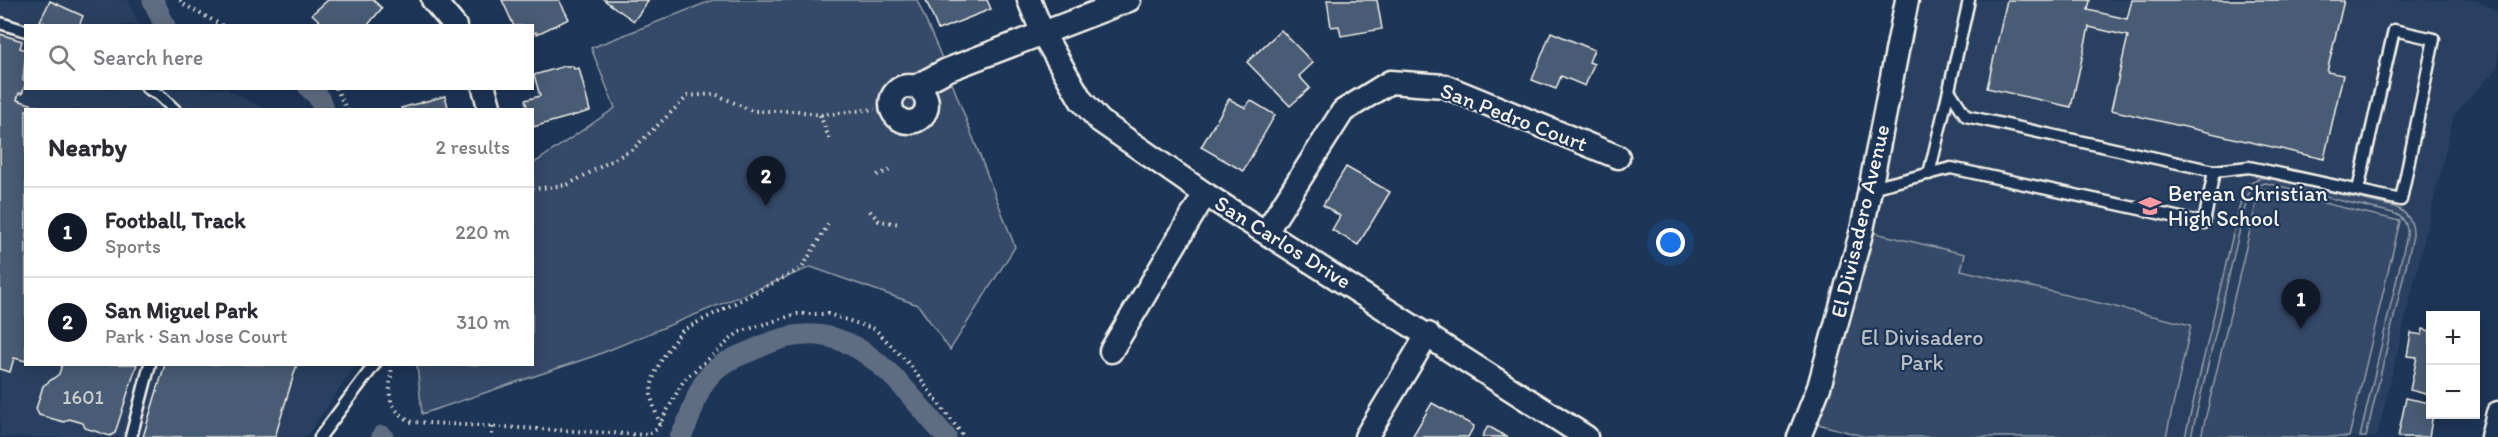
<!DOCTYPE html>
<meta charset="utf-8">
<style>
body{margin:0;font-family:Itim,sans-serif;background:#f2f2f3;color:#2b2b33}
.controls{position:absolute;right:18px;bottom:18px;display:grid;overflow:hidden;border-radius:0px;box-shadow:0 3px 15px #0003}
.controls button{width:54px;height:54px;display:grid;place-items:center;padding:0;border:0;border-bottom:2px solid #e1e1e2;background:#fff;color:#2b2b33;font:30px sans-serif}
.you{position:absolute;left:1671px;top:243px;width:21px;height:21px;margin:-15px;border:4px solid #fff;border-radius:50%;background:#1a73e8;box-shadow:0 0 0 9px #1a73e833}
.badge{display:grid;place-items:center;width:39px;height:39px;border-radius:50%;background:#111827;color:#fff;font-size:20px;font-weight:700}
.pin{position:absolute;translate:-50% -50px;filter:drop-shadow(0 2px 3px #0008)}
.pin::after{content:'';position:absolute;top:32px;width:21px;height:18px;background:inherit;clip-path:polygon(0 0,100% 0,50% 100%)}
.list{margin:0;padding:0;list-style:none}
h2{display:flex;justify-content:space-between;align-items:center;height:78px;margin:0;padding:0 24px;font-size:26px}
h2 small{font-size:20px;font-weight:400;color:#7c7c81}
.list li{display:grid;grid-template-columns:39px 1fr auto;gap:18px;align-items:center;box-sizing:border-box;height:90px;padding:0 24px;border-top:2px solid #e1e1e2}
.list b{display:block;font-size:22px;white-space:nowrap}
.list p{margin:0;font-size:20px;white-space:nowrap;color:#7c7c81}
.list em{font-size:20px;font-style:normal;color:#7c7c81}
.icon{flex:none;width:33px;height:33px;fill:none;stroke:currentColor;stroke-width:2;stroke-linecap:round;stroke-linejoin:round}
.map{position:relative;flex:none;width:2498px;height:437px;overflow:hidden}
.search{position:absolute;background:#fff;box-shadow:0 3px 15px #0003;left:24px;top:24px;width:510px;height:66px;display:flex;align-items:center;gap:15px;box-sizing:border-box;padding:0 21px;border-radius:0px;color:#7c7c81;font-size:22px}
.panel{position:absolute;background:#fff;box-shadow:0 3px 15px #0003;left:24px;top:108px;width:510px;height:258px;border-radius:0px}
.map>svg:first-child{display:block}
.built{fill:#2a4060}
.green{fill:#354a67;stroke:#949ea8;stroke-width:1.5}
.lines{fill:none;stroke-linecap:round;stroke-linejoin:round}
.canal{stroke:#5e6d82;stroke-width:21}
.building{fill:#485b74;stroke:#f4f1e8;stroke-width:1.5}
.service-casing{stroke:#f4f1e8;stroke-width:15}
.minor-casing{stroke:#f4f1e8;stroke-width:27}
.path{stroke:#f4f1e8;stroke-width:4;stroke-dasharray:1.5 4.5;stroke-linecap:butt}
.service{stroke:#1d3557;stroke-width:10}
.minor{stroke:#1d3557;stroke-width:22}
.labels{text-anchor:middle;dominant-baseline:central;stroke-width:4.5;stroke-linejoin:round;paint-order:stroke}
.number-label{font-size:20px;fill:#c9cccb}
.street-label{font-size:22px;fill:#f4f1e8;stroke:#1d3557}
.poi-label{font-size:22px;fill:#f4f1e8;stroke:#1d3557;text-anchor:start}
.park-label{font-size:22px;fill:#bbbfc1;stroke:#1d3557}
</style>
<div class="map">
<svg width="2498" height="437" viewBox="0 0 2498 437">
<rect width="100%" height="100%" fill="#1d3557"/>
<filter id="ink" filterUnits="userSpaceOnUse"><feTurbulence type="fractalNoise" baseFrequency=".0167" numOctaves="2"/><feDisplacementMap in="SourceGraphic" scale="12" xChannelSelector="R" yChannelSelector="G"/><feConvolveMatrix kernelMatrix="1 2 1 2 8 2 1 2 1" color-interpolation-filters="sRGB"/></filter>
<g filter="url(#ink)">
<!-- built -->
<g class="built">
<path d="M0,0H128L139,25L26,26V88L226,89L265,109L26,110V364L356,365L306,437H0Z"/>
<path d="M1907,0H2477L2498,12V67L2454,115L2377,437H2166L2191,324L1961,270L1965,255L1862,230Z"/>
</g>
<!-- green -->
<g class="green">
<path d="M713,0H917L947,70L1015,247L950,350L918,305L811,267L597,355L422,414L417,365L532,364L533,164L615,108L591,48Z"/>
<path d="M2259,178H2271L2395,207C2408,213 2414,222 2413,236L2366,437H2360L2407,235C2408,224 2404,217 2393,213L2266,183L2255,186L2248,195L2191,437H2185L2242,196L2249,183Z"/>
<path d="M2260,188L2400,221L2349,437H2201Z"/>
<path d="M1862,230L1965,254L1961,270L2191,325L2166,437H1866L1807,421Z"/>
</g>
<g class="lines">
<!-- canal -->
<g class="canal">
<path d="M153,0L165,26"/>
<path d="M309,88L318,96L324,110"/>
<path d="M382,436L383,437"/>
<path d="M680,437C693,418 694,392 710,375C723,360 745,354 762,346C849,306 896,380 946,437"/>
</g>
</g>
<!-- building -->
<g class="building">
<path d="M328,0H373L382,8L367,26H325L312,14Z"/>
<path d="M502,0H559L569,19L537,34L536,32L532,34V26H514Z"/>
<path d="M604,0H649L634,21Z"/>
<path d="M926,0H987L991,9L938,30Z"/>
<path d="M1327,0H1377L1382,29L1341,36L1339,26L1331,27Z"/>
<path d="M2007,0H2090L2088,10L2127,19L2132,0H2344L2327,72L2343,75L2324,159L2111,110L2128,36L2089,27L2071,107L1987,88Z"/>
<path d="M50,1L83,16L79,26H51L40,21Z"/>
<path d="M1281,30L1313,63L1299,76L1310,88L1290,106L1247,62Z"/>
<path d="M1551,32L1594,50L1589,62L1594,64L1585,86L1561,76L1556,89L1532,80Z"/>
<path d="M0,34L22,41L20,48L26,50L23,80L26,82L22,94L19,93L17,100L50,110H26V361L14,358L10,372L0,369Z"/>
<path d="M565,66H573L574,69L579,68L590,111L533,127L532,110H528L525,100L540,96L534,75Z"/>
<path d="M445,96L449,110H402L401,108Z"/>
<path d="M1229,99L1246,108L1250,100L1275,115L1243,171L1201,147Z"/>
<path d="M1346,167L1390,192L1358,245L1332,230L1340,216L1323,205Z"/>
<path d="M2423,329L2430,331V395L2410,390L2417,357L2407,356L2411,333L2422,335Z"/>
<path d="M62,364H137L115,433L110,436L85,428L83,423L69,419L64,422L39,415L36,409L43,386L59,374Z"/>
<path d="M165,364H297L275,437H143Z"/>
<path d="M2406,398L2430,403V414H2433L2429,437H2398Z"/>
<path d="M1432,403L1474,426L1468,437H1412Z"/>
<path d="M1488,426L1507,437H1482Z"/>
</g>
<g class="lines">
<!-- service casing -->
<g class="service-casing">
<g id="service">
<path d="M0,23L26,31"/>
<path d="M147,88L159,95L175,110"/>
<path d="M2214,171L2249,167L2401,200L2434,39L2394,30L2358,190"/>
<path d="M1929,174L1949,90"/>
<path d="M1871,188L1951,168L2204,223L2214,171L1966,116L1949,90L1969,0"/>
<path d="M131,437L150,364"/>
<path d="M320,437L375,364"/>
</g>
</g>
<!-- minor casing -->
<g class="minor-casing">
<g id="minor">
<path d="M433,0L455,26"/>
<path d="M1029,0L1043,34L1081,100L1100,121L1205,194L1586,437"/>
<circle cx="909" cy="104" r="18"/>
<path d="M915,87L947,70L1129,0"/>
<path d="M484,88L490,110"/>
<path d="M1266,232L1343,111L1390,82L1444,86L1618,157"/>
<path d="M1111,351L1205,194"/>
<path d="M1366,437L1428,334"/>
<path d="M1799,437L1819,387L1862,230L1907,0"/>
<path d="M2492,437L2498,413"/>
</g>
</g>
<!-- path -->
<g class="path">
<path d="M180,0L185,5L223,26"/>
<path d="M336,88L347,110"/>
<path d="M820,115L831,143"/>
<path d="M877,175L893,169"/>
<path d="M532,189L567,185L633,149L688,96L715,94L752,111H798L820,115L875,109"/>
<path d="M870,211L879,221L901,224"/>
<path d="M392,364C390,394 383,405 412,422L647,435L657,429L684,380L739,332L797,314H828L875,329L908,363L964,437"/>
<path d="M660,424C657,415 652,404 651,395C650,373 669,346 683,330L802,268L829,223"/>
<path d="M492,427V437"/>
</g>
<!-- service -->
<use href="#service" class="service"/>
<!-- minor -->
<use href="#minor" class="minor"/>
</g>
</g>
<!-- icons -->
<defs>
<g id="school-bare" transform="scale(1.8)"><path d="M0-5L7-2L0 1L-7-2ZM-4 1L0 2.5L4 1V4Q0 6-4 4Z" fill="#ff9aa2" stroke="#1d3557" stroke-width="2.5" paint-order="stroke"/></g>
</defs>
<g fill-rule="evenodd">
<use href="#school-bare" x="2150" y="206"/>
</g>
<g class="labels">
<!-- number labels -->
<g class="number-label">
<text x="83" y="397">1601</text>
</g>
<!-- street labels -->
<g class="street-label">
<text transform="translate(1514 117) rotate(21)">San Pedro Court</text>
<text transform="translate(1860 221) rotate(-77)">El Divisadero Avenue</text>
<text transform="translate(1283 242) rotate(32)">San Carlos Drive</text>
</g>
<!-- poi labels -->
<g class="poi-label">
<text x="2168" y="193">Berean Christian<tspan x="2168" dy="25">High School</tspan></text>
</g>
<!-- park labels -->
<g class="park-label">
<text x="1922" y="337">El Divisadero<tspan x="1922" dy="25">Park</tspan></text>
</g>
</g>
</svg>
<div class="controls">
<button>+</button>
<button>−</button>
</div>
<div class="you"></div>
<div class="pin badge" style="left:2301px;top:329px">1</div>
<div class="pin badge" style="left:766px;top:206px">2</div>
<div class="search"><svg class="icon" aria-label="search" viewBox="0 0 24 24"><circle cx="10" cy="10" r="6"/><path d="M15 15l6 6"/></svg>Search here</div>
<section class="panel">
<h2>Nearby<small>2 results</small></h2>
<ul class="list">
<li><span class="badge">1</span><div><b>Football, Track</b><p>Sports</p></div><em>220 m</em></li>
<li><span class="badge">2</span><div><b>San Miguel Park</b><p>Park · San Jose Court</p></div><em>310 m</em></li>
</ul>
</section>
</div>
